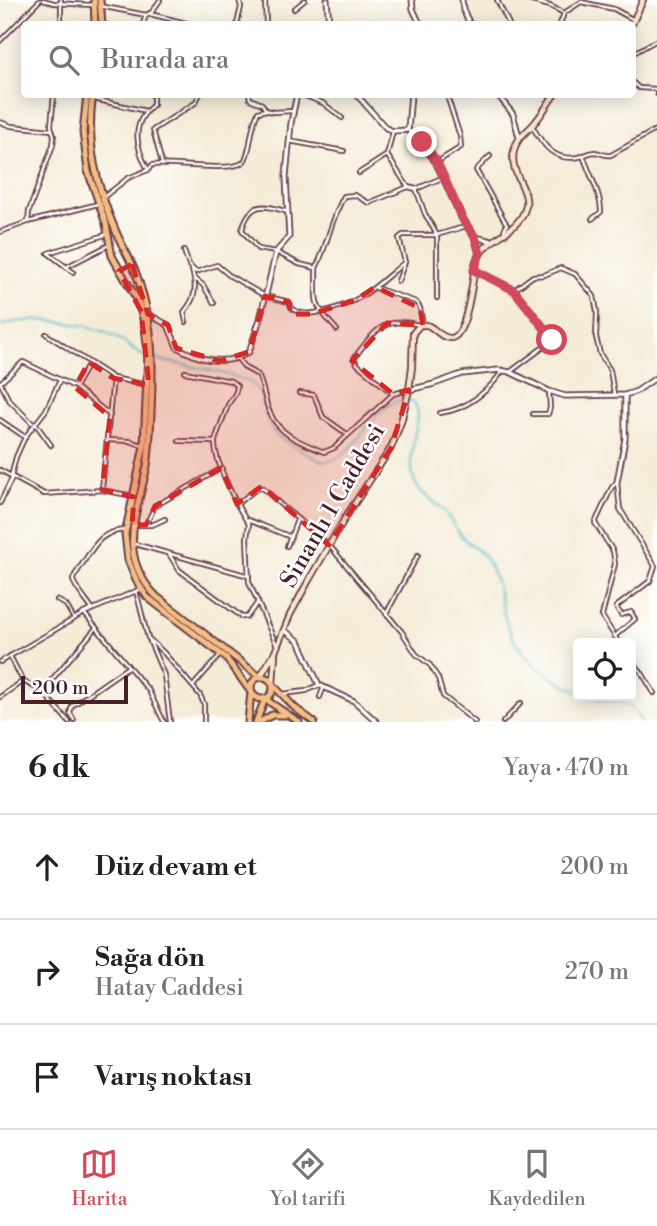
<!DOCTYPE html>
<html lang="tr">
<meta charset="utf-8">
<style>
body{margin:0;font-family:"Libre Bodoni",serif;background:#f2f2f2;color:#202124}
.controls{position:absolute;right:21px;bottom:21px;display:grid;overflow:hidden;border-radius:7px;box-shadow:0 4px 18px #0003}
.controls button{width:63px;height:63px;display:grid;place-items:center;padding:0;border:0;border-bottom:2px solid #e0e0e0;background:#fff;color:#202124;font:35px sans-serif}
.scale{position:absolute;left:21px;bottom:18px;width:107px;box-sizing:border-box;padding-left:7px;border:4px solid #4a1f2b;border-top:0;font-size:19px;line-height:24px;white-space:nowrap;color:#4a1f2b;-webkit-text-stroke:5px #fff;paint-order:stroke}
.stop{position:absolute;width:21px;height:21px;margin:-16px;border:5px solid #d1495b;border-radius:50%;background:#fff}
.stop.end{background:#d1495b;border-color:#fff;box-shadow:0 2px 7px #0008}
.list{margin:0;padding:0;list-style:none}
h2{display:flex;justify-content:space-between;align-items:center;height:91px;margin:0;padding:0 28px;font-size:30px}
h2 small{font-size:23px;font-weight:400;color:#757577}
.list li{display:grid;grid-template-columns:46px 1fr auto;gap:21px;align-items:center;box-sizing:border-box;height:105px;padding:0 28px;border-top:2px solid #e0e0e0}
.list b{display:block;font-size:26px;white-space:nowrap}
.list p{margin:0;font-size:23px;white-space:nowrap;color:#757577}
.list em{font-size:23px;font-style:normal;color:#757577}
.icon{flex:none;width:38px;height:38px;fill:none;stroke:currentColor;stroke-width:2;stroke-linecap:round;stroke-linejoin:round}
.map{position:relative;flex:none;width:657px;height:722px;overflow:hidden}
.search{position:absolute;background:#fff;box-shadow:0 4px 18px #0003;left:21px;right:21px;top:21px;height:77px;display:flex;align-items:center;gap:18px;box-sizing:border-box;padding:0 24px;border-radius:7px;color:#757577;font-size:26px}
.sheet{height:406px;background:#fff}
nav{display:flex;justify-content:space-around;align-items:center;box-sizing:border-box;height:98px;border-top:2px solid #e0e0e0;background:#fff;font-size:19px;color:#757577}
nav a{display:grid;justify-items:center;gap:4px}
nav .on{color:#d1495b}
.map>svg:first-child{display:block}
.lines{fill:none;stroke-linecap:round;stroke-linejoin:round}
.stream{stroke:#48b1c7;stroke-width:2}
.minor-casing{stroke:#643e45;stroke-width:6}
.tertiary-casing{stroke:#643e45;stroke-width:7}
.secondary-casing{stroke:#643e45;stroke-width:8}
.primary-casing{stroke:#643e45;stroke-width:9}
.trunk-casing{stroke:#643e45;stroke-width:9}
.minor{stroke:#fff;stroke-width:2.5}
.tertiary{stroke:#fff;stroke-width:3.5}
.secondary{stroke:#fbe5cf;stroke-width:4.5}
.primary{stroke:#f6be87;stroke-width:5}
.trunk{stroke:#f6be87;stroke-width:5}
.route{stroke:#d1495b;stroke-width:9}
.marked{fill:#d62828;fill-opacity:0.2;stroke:#d62828;stroke-width:5;stroke-dasharray:14 9;stroke-linejoin:round}
.labels{text-anchor:middle;dominant-baseline:central;stroke-width:5;stroke-linejoin:round;paint-order:stroke}
.street-label{font-size:24px;fill:#4a1f2b;stroke:#fff}
</style>
<div class="map">
<svg width="657" height="722" viewBox="0 0 657 722">
<rect width="100%" height="100%" fill="#fff"/>
<filter id="ink" filterUnits="userSpaceOnUse"><feTurbulence type="fractalNoise" baseFrequency=".0143" numOctaves="2"/><feDisplacementMap in="SourceGraphic" scale="14" xChannelSelector="R" yChannelSelector="G"/><feConvolveMatrix kernelMatrix="1 2 1 2 8 2 1 2 1" color-interpolation-filters="sRGB"/></filter>
<filter id="wash" filterUnits="userSpaceOnUse"><feTurbulence type="fractalNoise" baseFrequency=".00686" numOctaves="4" result="noise"/><feDisplacementMap in="SourceGraphic" scale="28" xChannelSelector="R" yChannelSelector="G"/><feGaussianBlur stdDeviation="1.57" result="paint"/><feColorMatrix in="noise" values="0 0 0 0 0 0 0 0 0 0 0 0 0 0 0 0 0 1.4 0 .05"/><feComposite in="paint" operator="in"/></filter>
<g filter="url(#wash)">
<rect width="100%" height="100%" fill="#f4ecd7"/>
<g class="lines">
<!-- stream -->
<g class="stream">
<path d="M0,326C29,315 92,322 119,339C130,346 135,353 147,357"/>
<path d="M152,358C174,365 243,373 256,387C263,396 263,407 266,417C271,437 289,444 305,452C312,456 320,463 329,461C349,458 366,425 379,413C391,401 417,390 418,415C416,435 407,460 414,479C418,492 429,498 439,506C449,514 453,526 461,536C468,544 479,549 485,558C498,576 499,598 505,618C515,656 544,676 578,691"/>
<path d="M590,696C615,705 627,695 642,722"/>
</g>
</g>
</g>
<g filter="url(#ink)">
<g class="lines">
<!-- minor casing -->
<g class="minor-casing">
<g id="minor">
<path d="M43,0L54,3L92,5"/>
<path d="M61,0V24"/>
<path d="M265,0L266,24"/>
<path d="M497,0L509,24"/>
<path d="M528,0L550,6L564,13"/>
<path d="M100,6L146,15L152,12L160,0"/>
<path d="M294,9L305,0"/>
<path d="M150,14L190,24"/>
<path d="M143,24L146,15"/>
<path d="M237,24L241,7L239,0"/>
<path d="M560,24L564,13L581,2L614,9L634,20"/>
<path d="M0,41L40,0"/>
<path d="M632,54L657,40"/>
<path d="M632,82L639,88L657,89V94"/>
<path d="M249,94L250,99L262,104L266,110L273,112L293,111"/>
<path d="M300,94L323,103L342,118"/>
<path d="M94,99L146,111"/>
<path d="M0,122L11,126L52,130"/>
<path d="M532,126C543,145 554,162 579,157C584,156 589,152 595,152C602,153 604,156 611,155L657,129"/>
<path d="M289,141L344,151"/>
<path d="M387,155L408,187"/>
<path d="M583,155C589,174 601,193 601,212L592,219"/>
<path d="M490,156L476,170L507,225L504,230L506,234"/>
<path d="M437,162L461,147L460,136L448,99"/>
<path d="M162,163L153,130L195,103L200,94"/>
<path d="M148,170C136,147 130,124 153,105V94"/>
<path d="M359,173L387,155L393,131"/>
<path d="M416,189L425,214L437,235V298"/>
<path d="M105,196L128,178L148,170L152,165C169,162 238,174 245,160C252,146 250,128 258,112L266,110"/>
<path d="M288,212C264,204 250,201 242,230L258,249L276,252L299,264L316,268C317,304 310,301 337,330"/>
<path d="M28,222L29,211L53,145L54,136L51,126L54,94"/>
<path d="M0,232L28,222L98,204"/>
<path d="M184,251L189,265L196,272L217,265L230,276L265,296L289,302C296,326 347,306 362,296C377,287 391,273 405,262L399,238L403,235H437L467,226"/>
<path d="M66,267L109,245"/>
<path d="M316,268C328,244 331,219 344,196L355,195L369,203L408,187L416,189L444,177"/>
<path d="M474,270L514,290L552,338L549,343L510,372"/>
<path d="M73,272L48,253L108,234"/>
<path d="M194,278L203,285L214,303"/>
<path d="M398,281L405,262"/>
<path d="M376,288L416,302L420,308L423,325"/>
<path d="M514,290L533,276L544,275L561,268L575,274L594,296L597,312L596,337L600,354L610,370L614,394"/>
<path d="M186,322L184,312C196,298 197,288 192,270"/>
<path d="M46,334L113,378L147,385"/>
<path d="M237,358L245,368L258,375C264,387 264,400 270,413C280,436 303,443 324,452L334,448L393,394L409,390"/>
<path d="M185,372L231,381L237,386C237,395 231,398 228,405C226,411 215,438 215,442C214,461 238,509 249,524L247,538L249,582L277,646"/>
<path d="M0,382L9,400L32,423"/>
<path d="M0,383L23,362L75,387L110,415"/>
<path d="M75,387L89,363"/>
<path d="M299,393L314,395L323,417L347,434"/>
<path d="M393,394L357,364L354,358C375,331 384,315 420,325"/>
<path d="M440,413C466,410 489,391 503,370"/>
<path d="M533,414H548L550,408L549,391"/>
<path d="M0,420L25,437"/>
<path d="M35,423L51,445"/>
<path d="M107,440L130,441L144,446"/>
<path d="M179,441L214,442"/>
<path d="M0,470L44,494L102,490L133,496"/>
<path d="M11,477L16,457L25,437L46,410L59,382"/>
<path d="M617,482L612,487L595,523L613,551L615,564L602,616L619,643"/>
<path d="M102,489L113,378"/>
<path d="M0,503L12,478"/>
<path d="M237,504L259,487L263,488L281,505L329,545L402,632L416,654L430,665L438,678L443,696L475,722"/>
<path d="M248,520L291,537"/>
<path d="M136,525H152L165,519"/>
<path d="M146,525L155,506L222,468"/>
<path d="M135,544L249,576"/>
<path d="M287,546L297,520"/>
<path d="M169,554L179,570L242,617H247L258,602"/>
<path d="M136,591L148,638L164,653L200,695L204,704V722"/>
<path d="M57,600L66,605L74,619"/>
<path d="M92,609C88,603 74,586 73,580C73,576 79,570 81,566C95,545 100,531 126,530"/>
<path d="M84,613L149,691L164,722"/>
<path d="M386,614L418,555"/>
<path d="M615,636L635,619L631,612L621,615L616,607L650,581L655,566L620,509L617,482"/>
<path d="M150,642L164,675L170,722"/>
<path d="M631,659L642,673L654,693"/>
<path d="M0,662L84,613L141,589"/>
<path d="M23,681L42,691L69,722"/>
<path d="M193,686L221,654"/>
<path d="M42,691L96,628"/>
<path d="M282,694L306,691L319,685"/>
<path d="M0,697L23,681L10,656"/>
<path d="M320,697L323,689"/>
<path d="M74,720L70,713L72,706L128,667"/>
<path d="M503,722L521,703"/>
</g>
</g>
<!-- tertiary casing -->
<g class="tertiary-casing">
<g id="tertiary">
<path d="M327,0L329,24"/>
<path d="M412,0L413,9L420,24"/>
<path d="M462,0L463,10L470,24"/>
<path d="M356,94L386,128L393,131L408,130C446,161 447,202 475,237"/>
<path d="M497,94L513,114L519,137"/>
<path d="M408,130L411,94"/>
<path d="M479,253L475,237L492,241"/>
<path d="M148,314L168,325L177,347C199,360 226,367 249,352L260,319L276,252L289,237L286,176L291,123L297,94"/>
<path d="M409,390L434,384L462,374L499,370L510,372L549,391L565,396L625,395L637,391L657,377"/>
<path d="M617,482L625,439V395"/>
<path d="M284,630L299,641L319,685L354,701L377,722"/>
</g>
</g>
<!-- secondary casing -->
<g class="secondary-casing">
<g id="secondary">
<path d="M632,24L643,0"/>
<path d="M260,677L275,652L290,615L309,580L345,518L391,448L401,422L409,390L412,367L413,333L420,325H427C435,328 442,339 451,338C467,338 473,276 476,261C485,238 514,235 524,212C534,191 508,175 514,151C517,136 528,132 536,121C543,113 548,103 555,94"/>
<path d="M273,685L275,654"/>
</g>
</g>
<!-- primary casing -->
<g class="primary-casing">
<g id="primary">
<path d="M248,722L251,692"/>
<path d="M256,722L265,699"/>
</g>
</g>
<!-- trunk casing -->
<g class="trunk-casing">
<g id="trunk">
<path d="M94,0L95,24"/>
<path d="M100,0L102,24"/>
<path d="M87,94L83,132L88,171L106,224L112,256L139,303L145,326L148,353L144,446L125,534L128,560L136,580L147,597L226,658L251,692"/>
<path d="M93,94C85,143 97,189 117,234C124,250 134,265 139,282C154,326 153,368 151,413C150,431 150,449 147,466C137,514 116,555 156,596L260,677"/>
<circle cx="262" cy="688" r="11"/>
<path d="M273,685L295,708L314,722"/>
<path d="M265,699L299,722"/>
<path d="M260,722L272,715H286"/>
</g>
</g>
<!-- minor -->
<use href="#minor" class="minor"/>
<!-- tertiary -->
<use href="#tertiary" class="tertiary"/>
<!-- secondary -->
<use href="#secondary" class="secondary"/>
<!-- primary -->
<use href="#primary" class="primary"/>
<!-- trunk -->
<use href="#trunk" class="trunk"/>
</g>
</g>
<g class="lines" filter="url(#ink)">
<!-- route -->
<path class="route" d="M422,142L437,162L463,220L475,237L480,253L474,270L514,290L552,338V340"/>
</g>
<!-- marked area -->
<path class="marked" d="M132,264L148,314L168,325L176,348L219,361L249,352L265,296L289,302L291,314H312L356,300L375,287L420,308L423,325L387,323L352,361L393,394L409,390L391,448L329,545L262,486L237,504L221,468L155,506L146,525H132L134,497L102,490L110,417L75,387L89,362L113,378L149,385L141,311L119,271Z"/>
<g class="labels">
<!-- street labels -->
<g class="street-label">
<text transform="translate(333 506) rotate(-60)">Sinanlı 1 Caddesi</text>
</g>
</g>
</svg>
<div class="controls">
<button><svg class="icon" aria-label="locate" viewBox="0 0 24 24"><circle cx="12" cy="12" r="6"/><path d="M12 2v4M12 18v4M2 12h4M18 12h4"/></svg></button>
</div>
<div class="scale">200 m</div>
<div class="stop" style="left:552px;top:340px"></div>
<div class="stop end" style="left:422px;top:142px"></div>
<div class="search"><svg class="icon" aria-label="search" viewBox="0 0 24 24"><circle cx="10" cy="10" r="6"/><path d="M15 15l6 6"/></svg>Burada ara</div>
</div>
<section class="sheet">
<h2>6 dk<small>Yaya · 470 m</small></h2>
<ul class="list">
<li><svg class="icon" aria-label="ahead" viewBox="0 0 24 24"><path d="M12 20V5M6 11l6-6 6 6"/></svg><div><b>Düz devam et</b></div><em>200 m</em></li>
<li><svg class="icon" aria-label="right" viewBox="0 0 24 24"><path d="M7 20v-9h11M14 6l5 5-5 5"/></svg><div><b>Sağa dön</b><p>Hatay Caddesi</p></div><em>270 m</em></li>
<li><svg class="icon" aria-label="arrive" viewBox="0 0 24 24"><path d="M6 21V4h12l-3 4 3 4H6"/></svg><div><b>Varış noktası</b></div></li>
</ul>
</section>
<nav>
<a class="on"><svg class="icon" aria-label="map" viewBox="0 0 24 24"><path d="M3 6l6-2 6 2 6-2v14l-6 2-6-2-6 2zM9 4v14M15 6v14"/></svg>Harita</a>
<a><svg class="icon" aria-label="directions" viewBox="0 0 24 24"><path d="M12 3l9 9-9 9-9-9zM9 14v-3h6M13 9l2 2-2 2"/></svg>Yol tarifi</a>
<a><svg class="icon" aria-label="saved" viewBox="0 0 24 24"><path d="M7 4h10v16l-5-4-5 4z"/></svg>Kaydedilen</a>
</nav>
